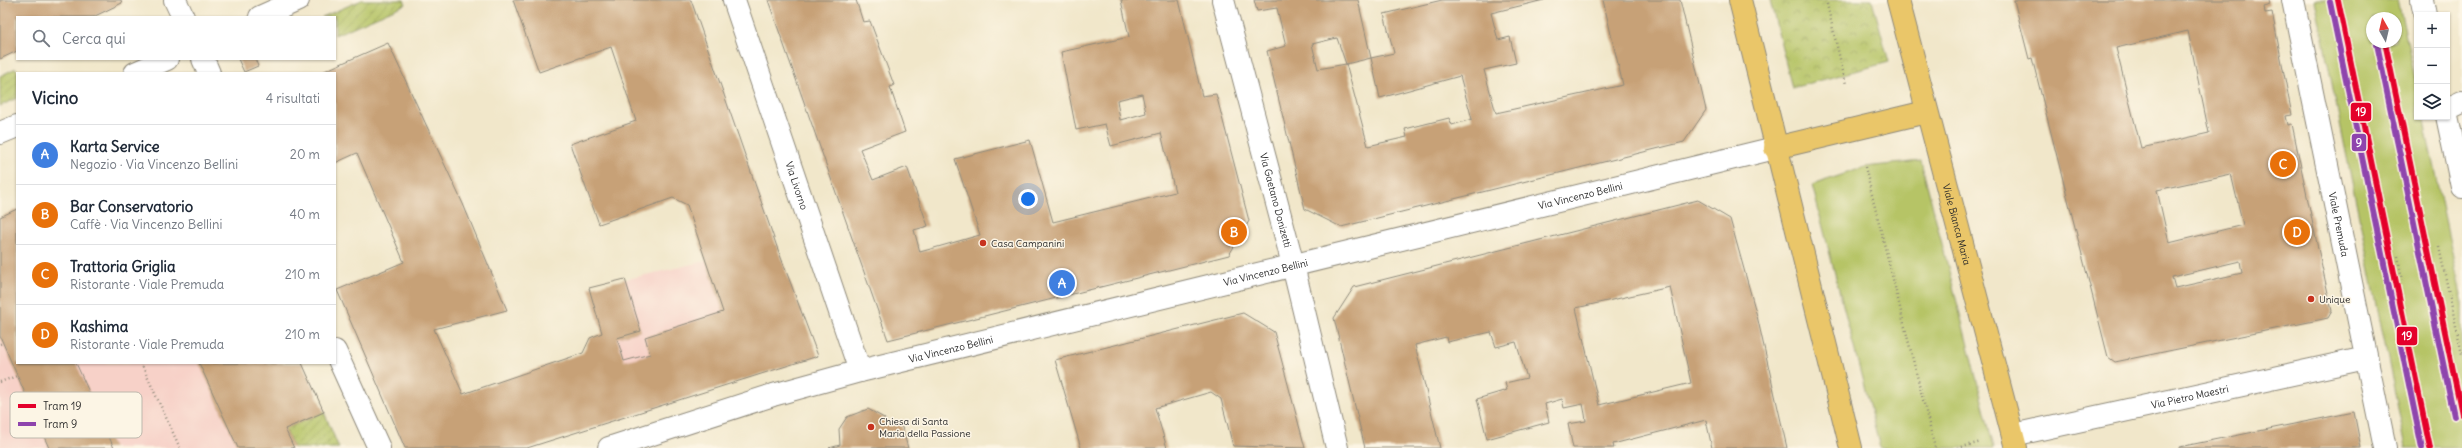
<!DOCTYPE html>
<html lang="it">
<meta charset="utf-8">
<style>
body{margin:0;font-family:Delius,sans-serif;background:#f6f6f7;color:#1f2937}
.controls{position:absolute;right:12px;top:12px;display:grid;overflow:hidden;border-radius:0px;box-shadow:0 1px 3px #0004}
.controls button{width:36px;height:36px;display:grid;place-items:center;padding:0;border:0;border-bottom:1px solid #e0e1e3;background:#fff;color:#1f2937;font:20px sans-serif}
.compass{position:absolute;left:2366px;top:12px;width:36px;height:36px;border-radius:50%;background:#fff;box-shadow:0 1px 3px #0004;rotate:352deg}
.you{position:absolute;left:1028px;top:199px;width:14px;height:14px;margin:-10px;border:3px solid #fff;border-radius:50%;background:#1a73e8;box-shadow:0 0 0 6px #1a73e833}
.badge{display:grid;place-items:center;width:26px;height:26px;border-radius:50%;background:#c8321e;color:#fff;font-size:13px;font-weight:700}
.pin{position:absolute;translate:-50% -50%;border:2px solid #fff;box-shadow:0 1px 4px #0006}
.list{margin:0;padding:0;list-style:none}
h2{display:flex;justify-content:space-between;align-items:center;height:52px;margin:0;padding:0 16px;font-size:17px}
h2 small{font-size:13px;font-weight:400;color:#747a83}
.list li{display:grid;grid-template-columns:26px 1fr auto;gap:12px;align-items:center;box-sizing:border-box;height:60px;padding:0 16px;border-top:1px solid #e0e1e3}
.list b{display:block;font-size:15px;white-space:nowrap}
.list p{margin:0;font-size:13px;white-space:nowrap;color:#747a83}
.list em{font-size:13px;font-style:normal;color:#747a83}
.icon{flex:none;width:22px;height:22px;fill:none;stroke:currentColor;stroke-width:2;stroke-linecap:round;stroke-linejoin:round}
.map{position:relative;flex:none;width:2462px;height:448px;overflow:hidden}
.search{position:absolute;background:#fff;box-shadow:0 1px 3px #0004;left:16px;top:16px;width:320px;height:44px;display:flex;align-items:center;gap:10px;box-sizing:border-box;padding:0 14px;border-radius:0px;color:#747a83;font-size:15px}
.panel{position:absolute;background:#fff;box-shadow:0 1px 3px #0004;left:16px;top:72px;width:320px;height:292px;border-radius:0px}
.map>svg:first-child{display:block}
.built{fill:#f7d1c8}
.grass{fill:#b6c466;stroke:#707848;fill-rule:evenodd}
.park{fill:url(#park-crowns);stroke:#707848}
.garden{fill:url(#garden-furrows);stroke:#707848}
.building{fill:#c7a177;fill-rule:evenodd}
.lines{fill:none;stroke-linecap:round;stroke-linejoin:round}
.minor-casing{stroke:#8e897a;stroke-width:24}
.major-casing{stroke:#8e897a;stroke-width:24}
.path{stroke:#8e897a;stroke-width:2.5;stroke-dasharray:1 3;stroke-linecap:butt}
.minor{stroke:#fff;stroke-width:22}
.major{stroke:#eac669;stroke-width:22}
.tram-1-casing{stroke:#fcf5e5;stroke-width:9}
.tram-2-casing{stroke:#fcf5e5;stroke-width:9}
.tram-1{stroke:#e4002b;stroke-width:6}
.tram-2{stroke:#8e44ad;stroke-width:6}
.poi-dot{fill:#c8321e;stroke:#fcf5e5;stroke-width:1.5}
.labels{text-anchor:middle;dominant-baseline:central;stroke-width:3;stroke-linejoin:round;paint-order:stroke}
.street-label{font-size:10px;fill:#2b2b2b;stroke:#fcf5e5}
.poi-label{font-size:10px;fill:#2b2b2b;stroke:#fcf5e5;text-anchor:start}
.key{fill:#fcf5e5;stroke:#bdb8ad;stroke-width:1}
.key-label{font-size:11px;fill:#2b2b2b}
.line-badge{stroke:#fcf5e5;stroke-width:1.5}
.badge-label{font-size:11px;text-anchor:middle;font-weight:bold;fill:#fff}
</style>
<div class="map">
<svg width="2462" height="448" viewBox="0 0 2462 448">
<defs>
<pattern id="park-crowns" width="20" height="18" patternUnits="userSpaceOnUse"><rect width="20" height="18" fill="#b6c466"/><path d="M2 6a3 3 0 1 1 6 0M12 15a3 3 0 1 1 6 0" fill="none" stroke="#949f54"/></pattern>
<pattern id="garden-furrows" width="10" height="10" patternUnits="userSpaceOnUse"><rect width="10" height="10" fill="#b6c466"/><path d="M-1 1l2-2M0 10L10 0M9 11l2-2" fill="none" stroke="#949f54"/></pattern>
</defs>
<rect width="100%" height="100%" fill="#fcf5e5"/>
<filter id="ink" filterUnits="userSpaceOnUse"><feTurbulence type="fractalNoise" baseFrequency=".025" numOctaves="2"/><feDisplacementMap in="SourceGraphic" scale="8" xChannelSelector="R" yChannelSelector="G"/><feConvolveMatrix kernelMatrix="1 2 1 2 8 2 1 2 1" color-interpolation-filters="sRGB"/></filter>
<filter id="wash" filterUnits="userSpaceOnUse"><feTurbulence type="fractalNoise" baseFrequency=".012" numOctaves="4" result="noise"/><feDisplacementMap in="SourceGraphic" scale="16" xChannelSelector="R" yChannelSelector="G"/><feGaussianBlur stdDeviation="0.9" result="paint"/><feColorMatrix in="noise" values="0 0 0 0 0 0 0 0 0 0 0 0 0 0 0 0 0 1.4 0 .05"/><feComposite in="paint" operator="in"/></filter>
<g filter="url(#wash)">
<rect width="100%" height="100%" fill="#f1e7ca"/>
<!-- built -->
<g class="built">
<path d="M0,217L17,363H302L339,448H0Z"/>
<path d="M706,261L818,356L624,361L617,338L602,333L589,288Z"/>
</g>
<!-- grass -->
<g class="grass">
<path d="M2315,0H2398L2417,88V117H2423L2462,300V448H2406ZM2372,18H2396V42H2372Z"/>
<path d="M1921,161L1992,440L1994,448H1880L1812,185L1865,167Z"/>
</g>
<!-- park -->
<path class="park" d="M1770,0H1872L1889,62L1792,88Z"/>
<!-- garden -->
<g class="garden">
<path d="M362,0H404L406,4L335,35V17H322Z"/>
<path d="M16,68L18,73L17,98L0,106V76Z"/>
<path d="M324,412L339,448H294L285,429Z"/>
</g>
<g id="blocks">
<!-- building -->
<g class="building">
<path d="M0,0H121L122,3L93,17H17V51L0,59Z"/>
<path d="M513,0H691L777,247L818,356L527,448H405L337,290L404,262L357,153L335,163V73H320L388,43L463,204L507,310L434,329L463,394L583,353L590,338L602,333L589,288L625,279L641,331L617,338L624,361L650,354L645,337L723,312L687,205L673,198L599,224L570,144L636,121L611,47L539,72Z"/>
<path d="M768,0H856L863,22L870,21L894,85L890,87L905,132L860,149L873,180L907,167L928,226L914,230L920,252L980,235L955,159L1030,140L1053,222L1175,192L1161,133L1111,146L1105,124L1076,130L1061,52L1129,37L1121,0H1179L1202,96L1216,94L1249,221L1229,255L888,340ZM1142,94L1146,113L1120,120L1117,100Z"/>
<path d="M1254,0H1358L1371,58L1394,53L1384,14L1442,0H1544L1491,13L1498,40L1510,37L1516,63L1484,70L1496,113L1623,85L1603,0H1680L1706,110L1684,142L1341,227L1305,209L1267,51L1286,46L1277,8L1257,11ZM1337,38L1346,64L1371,58L1380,98L1460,76L1472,119L1452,125L1449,118L1405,129L1407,137L1368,146L1346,64L1318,69L1312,44Z"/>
<path d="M2014,0H2268L2269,4L2264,6L2265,13L2272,12L2292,115L2286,116L2288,125L2292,124L2317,244L2332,311L2328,318L2115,362L2108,357L2032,58L2029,59ZM2188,31L2209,133L2141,148L2116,48ZM2231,174L2243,225L2169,243L2157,190ZM2240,261L2242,273L2175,288L2172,277Z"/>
<path d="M238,59H255L258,66L244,72Z"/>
<path d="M1698,200L1730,219L1757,316L1787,448H1712L1706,420L1613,444L1614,448H1573L1568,424L1586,421L1585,414L1583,404L1564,408L1562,399L1545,404L1549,422L1487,439L1477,399L1507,390L1505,383L1527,378L1516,342L1496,347L1491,332L1447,342L1446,337L1415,345L1440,448H1365L1334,318L1354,287ZM1670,287L1691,383L1599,405L1576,308Z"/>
<path d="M17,209V363H76L114,448H49L3,343L0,336V217Z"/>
<path d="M1243,313L1274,332L1305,448L1233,446L1221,399L1211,392L1155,408L1167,448H1081L1055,360Z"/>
<path d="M199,363H302L324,412L285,429L294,448H238Z"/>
<path d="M868,409L884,418L889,426L901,424L908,448H829L840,445L839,429L847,417Z"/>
<path d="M2354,412L2361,448H2179V447Z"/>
</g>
</g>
</g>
<g filter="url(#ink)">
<use href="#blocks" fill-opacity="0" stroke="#8e897a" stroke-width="1"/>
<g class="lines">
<!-- minor casing -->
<g class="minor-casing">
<g id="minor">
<path d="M175,0L183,17"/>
<path id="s1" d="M734,0L860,371"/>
<path id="s2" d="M1223,0L1289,249L1337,448"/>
<path id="s3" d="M2293,0L2385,448"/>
<path d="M2422,0L2425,15"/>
<path d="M260,17L298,0"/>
<path d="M203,59L209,73"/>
<path d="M135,73L167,59"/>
<path d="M2447,109L2462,102"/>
<path d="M2447,116L2462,187"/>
<path d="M0,133L17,126"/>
<path d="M335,351L379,448"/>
<path id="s4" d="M2013,435L2366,358"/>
<path id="s5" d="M609,448L773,395L860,371L1775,148"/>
</g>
</g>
<!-- major casing -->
<g class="major-casing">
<g id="major">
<path d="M1740,0L1851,448"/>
<path id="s6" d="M1898,0L2016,448"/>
<path d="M1775,148L1926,112"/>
</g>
</g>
<!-- path -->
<g class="path">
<path d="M1826,0L1846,84"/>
<path d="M1865,167L1935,448"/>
<path d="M2439,247L2462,354"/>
<path d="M2398,256L2402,280"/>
<path d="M0,344L3,343"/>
<path d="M141,363L180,448"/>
<path d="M0,382L17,376"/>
<path d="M1958,448L1981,442"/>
</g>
<!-- minor -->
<use href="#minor" class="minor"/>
<!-- major -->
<use href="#major" class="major"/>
<!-- tram-1 casing -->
<g class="tram-1-casing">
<g id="tram-1">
<path d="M2338,0L2430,448"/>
<path d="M2385,42L2462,414"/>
</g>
</g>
<!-- tram-2 casing -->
<g class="tram-2-casing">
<g id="tram-2">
<path d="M2330,2L2422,448"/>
<path d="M2377,44L2454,416"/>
</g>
</g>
<!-- tram-1 -->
<use href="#tram-1" class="tram-1"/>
<!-- tram-2 -->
<use href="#tram-2" class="tram-2"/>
</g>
</g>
<!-- markers -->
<g class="poi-dot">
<circle cx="983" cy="243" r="4"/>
<circle cx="2311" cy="299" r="4"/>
<circle cx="871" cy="427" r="4"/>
</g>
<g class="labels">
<!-- street labels -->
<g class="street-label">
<text stroke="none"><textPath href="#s1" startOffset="196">Via Livorno</textPath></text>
<text stroke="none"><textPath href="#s5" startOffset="1004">Via Vincenzo Bellini</textPath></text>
<text stroke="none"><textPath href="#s2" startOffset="207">Via Gaetano Donizetti</textPath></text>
<text stroke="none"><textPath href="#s6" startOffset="232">Viale Bianca Maria</textPath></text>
<text stroke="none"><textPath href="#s3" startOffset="229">Viale Premuda</textPath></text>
<text stroke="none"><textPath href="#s5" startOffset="680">Via Vincenzo Bellini</textPath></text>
<text stroke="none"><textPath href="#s5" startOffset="356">Via Vincenzo Bellini</textPath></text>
<text stroke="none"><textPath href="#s4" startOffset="181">Via Pietro Maestri</textPath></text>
</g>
<!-- poi labels -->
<g class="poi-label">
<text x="991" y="243">Casa Campanini</text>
<text x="2319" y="299">Unique</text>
<text x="879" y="421">Chiesa di Santa<tspan x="879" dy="12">Maria della Passione</tspan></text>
</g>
</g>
<!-- legend -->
<rect x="10" y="392" width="132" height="46" rx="6" class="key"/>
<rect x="18" y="404" width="18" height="4" fill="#e4002b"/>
<rect x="18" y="422" width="18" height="4" fill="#8e44ad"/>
<g class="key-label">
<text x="43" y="410">Tram 19</text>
<text x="43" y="428">Tram 9</text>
</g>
<g class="line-badge">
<rect x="2350" y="102" width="22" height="20" rx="4" fill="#e4002b"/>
<rect x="2351" y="133" width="16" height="19" rx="4" fill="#8e44ad"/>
<rect x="2396" y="326" width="22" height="20" rx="4" fill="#e4002b"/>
</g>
<g class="badge-label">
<text x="2361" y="116">19</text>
<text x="2359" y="147">9</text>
<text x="2407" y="340">19</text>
</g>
</svg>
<div class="controls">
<button>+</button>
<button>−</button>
<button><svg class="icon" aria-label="layers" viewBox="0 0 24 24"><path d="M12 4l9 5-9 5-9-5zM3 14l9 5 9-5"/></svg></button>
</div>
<svg class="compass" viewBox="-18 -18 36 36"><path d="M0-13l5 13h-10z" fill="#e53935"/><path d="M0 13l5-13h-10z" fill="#747a83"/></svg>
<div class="you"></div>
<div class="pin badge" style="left:1062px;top:283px;background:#3f7fe0">A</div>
<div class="pin badge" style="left:1234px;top:232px;background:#e8710a">B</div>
<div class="pin badge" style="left:2283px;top:164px;background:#e8710a">C</div>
<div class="pin badge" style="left:2297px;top:232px;background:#e8710a">D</div>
<div class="search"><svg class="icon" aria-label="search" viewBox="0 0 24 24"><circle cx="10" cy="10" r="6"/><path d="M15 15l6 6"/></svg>Cerca qui</div>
<section class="panel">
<h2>Vicino<small>4 risultati</small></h2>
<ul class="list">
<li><span class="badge" style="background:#3f7fe0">A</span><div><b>Karta Service</b><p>Negozio · Via Vincenzo Bellini</p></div><em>20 m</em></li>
<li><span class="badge" style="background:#e8710a">B</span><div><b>Bar Conservatorio</b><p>Caffè · Via Vincenzo Bellini</p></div><em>40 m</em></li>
<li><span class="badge" style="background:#e8710a">C</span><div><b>Trattoria Griglia</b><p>Ristorante · Viale Premuda</p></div><em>210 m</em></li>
<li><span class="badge" style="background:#e8710a">D</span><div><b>Kashima</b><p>Ristorante · Viale Premuda</p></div><em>210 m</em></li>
</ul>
</section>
</div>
